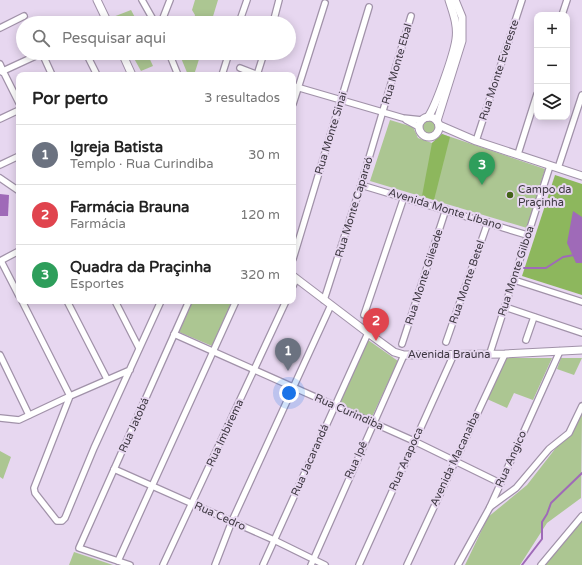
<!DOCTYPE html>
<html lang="pt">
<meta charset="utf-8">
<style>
body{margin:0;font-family:"Varela Round",sans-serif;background:#f2f2f2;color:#222}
.controls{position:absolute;right:12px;top:12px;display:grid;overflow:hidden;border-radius:8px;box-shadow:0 2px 10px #0003}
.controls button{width:36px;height:36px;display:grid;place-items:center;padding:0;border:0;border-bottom:1px solid #e0e0e0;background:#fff;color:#222;font:20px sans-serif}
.you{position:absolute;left:289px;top:393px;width:14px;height:14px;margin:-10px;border:3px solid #fff;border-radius:50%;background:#1a73e8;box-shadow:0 0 0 6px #1a73e833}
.badge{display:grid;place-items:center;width:26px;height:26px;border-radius:50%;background:#436318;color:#fff;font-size:13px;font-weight:700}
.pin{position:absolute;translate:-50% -33px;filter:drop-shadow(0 1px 2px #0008)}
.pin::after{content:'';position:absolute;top:21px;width:14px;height:12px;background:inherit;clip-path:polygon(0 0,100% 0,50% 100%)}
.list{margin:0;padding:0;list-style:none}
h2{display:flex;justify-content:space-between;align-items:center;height:52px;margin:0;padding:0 16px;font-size:17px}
h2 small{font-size:13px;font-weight:400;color:#767676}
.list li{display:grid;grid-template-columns:26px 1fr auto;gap:12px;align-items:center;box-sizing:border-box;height:60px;padding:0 16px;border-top:1px solid #e0e0e0}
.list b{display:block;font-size:15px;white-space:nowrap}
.list p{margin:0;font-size:13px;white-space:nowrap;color:#767676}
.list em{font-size:13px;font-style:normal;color:#767676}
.icon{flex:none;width:22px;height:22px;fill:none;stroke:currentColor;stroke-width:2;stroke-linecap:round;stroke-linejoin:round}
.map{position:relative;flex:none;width:582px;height:565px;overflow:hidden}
.search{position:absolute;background:#fff;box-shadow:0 2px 10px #0003;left:16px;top:16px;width:280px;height:44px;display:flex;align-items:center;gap:10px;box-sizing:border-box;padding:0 14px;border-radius:22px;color:#767676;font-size:15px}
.panel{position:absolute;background:#fff;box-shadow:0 2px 10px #0003;left:16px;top:72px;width:280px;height:232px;border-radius:8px}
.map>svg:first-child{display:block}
.green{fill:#acc692}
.forest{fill:#8db75d}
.water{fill:#9f6ab8}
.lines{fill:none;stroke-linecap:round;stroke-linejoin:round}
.stream{stroke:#9f6ab8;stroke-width:2}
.minor-casing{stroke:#a192a9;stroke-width:8}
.tertiary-casing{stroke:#a192a9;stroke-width:9}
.minor{stroke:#fff;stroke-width:5.5}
.tertiary{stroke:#fff;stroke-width:7}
.poi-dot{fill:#436318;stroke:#e7d7f0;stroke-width:1.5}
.labels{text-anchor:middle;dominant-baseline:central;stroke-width:4;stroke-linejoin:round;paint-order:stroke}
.street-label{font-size:11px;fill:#3e3842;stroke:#e7d7f0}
.poi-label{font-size:11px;fill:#3e3842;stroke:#e7d7f0;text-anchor:start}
</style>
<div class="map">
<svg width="582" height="565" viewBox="0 0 582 565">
<rect width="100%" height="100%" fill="#e7d7f0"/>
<!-- green -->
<g class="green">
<path d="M195,0H218L211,23H193L195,15L192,10Z"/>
<path d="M131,10L138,23H115L113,17Z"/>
<path d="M131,53H147L153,66L141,71Z"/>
<path d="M179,53H201L194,75H188Z"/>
<path d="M390,120L413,127L418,138L432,143L442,134L545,169L527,228L370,181Z"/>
<circle cx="429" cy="128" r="8"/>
<path d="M193,301H232L212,346L179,332Z"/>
<path d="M368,340L398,361L371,419L339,404Z"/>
<path d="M506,358H552L533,400L514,393L507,408L487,399Z"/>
<path d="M561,358H582L574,375L557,369Z"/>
<path d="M582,413L581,498L547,523L520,565H465L488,517L527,485L555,449L571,434Z"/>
<path d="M0,451L11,457L3,479L0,477Z"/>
<path d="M582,519V565H544Z"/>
<path d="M74,552L113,565H69Z"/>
</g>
<!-- forest -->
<g class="forest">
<path d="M442,134L450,137L434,200L422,196L432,143Z"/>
<path d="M555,175L582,184V295L522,276Z"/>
</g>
<!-- water -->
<g class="water">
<path d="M0,194L9,195L8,216H0Z"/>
<path d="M573,211L582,217V263H576L567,243Z"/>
</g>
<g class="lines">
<!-- stream -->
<g class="stream">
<path d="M524,268H546L563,257L574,255"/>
<path d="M522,565L542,539V522L547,514L551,503L582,473"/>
</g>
<!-- minor casing -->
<g class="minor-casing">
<g id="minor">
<path d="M142,0L155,23"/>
<path d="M562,15L567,0"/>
<path d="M161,23L170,0"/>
<path d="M239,23L247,0"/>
<path d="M273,23L279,0"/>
<path d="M0,28L24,16"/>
<path d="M42,53L52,75"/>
<path d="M86,53L97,75"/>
<path d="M169,53L178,75"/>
<path d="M0,64L3,71L42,53"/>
<path d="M240,68L258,75"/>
<path d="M2,72L3,71L19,103"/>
<path d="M222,75L229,53"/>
<path d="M257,75L264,53"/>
<path d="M293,86L403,118L422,120"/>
<path d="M293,104L325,3"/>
<path d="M0,119L19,110"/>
<path d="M406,120L419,127"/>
<path d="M476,141L522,0"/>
<path d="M518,154L537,94"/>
<path d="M0,165L19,156"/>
<path d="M558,168L582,95"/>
<path d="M0,178L19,191"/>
<path d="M361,185L527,235"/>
<path d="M293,259L369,7"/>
<path d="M0,261L19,251"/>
<path d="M1,261L19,296"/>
<path d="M514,280L582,302"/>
<path d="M293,286L296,279"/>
<path d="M324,300L361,185L411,16"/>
<path d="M67,301L107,379"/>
<path d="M115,301L139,348"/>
<path d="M505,307L582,333"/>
<path d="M364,315L404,197"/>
<path d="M174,334L414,441L500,483"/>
<path d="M526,340L534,317"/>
<path d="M446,342L488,222"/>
<path d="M402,344L446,209"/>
<path d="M490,353L550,166"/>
<path d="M0,355L29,415"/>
<path d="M130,370L70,396L34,488L35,493L57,521H62L65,518L94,448L161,301"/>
<path d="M0,418L19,420L70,396L22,301"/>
<path d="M114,469L274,540L325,565"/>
<path d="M490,507L516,488L549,449L569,433L582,406"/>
<path d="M118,561L236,301"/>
<path d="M130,565L79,548L189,301"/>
<path d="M163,565L286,301"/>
<path d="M215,565L232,521L331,305"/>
<path d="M263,565L368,333"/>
<path d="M311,565L404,355"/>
<path d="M359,565L454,354"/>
<path d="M407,565L505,354"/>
<path d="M458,565L490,507L560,351"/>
<path d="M541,565L582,516"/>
</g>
</g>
<!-- tertiary casing -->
<g class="tertiary-casing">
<g id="tertiary">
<path d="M97,0L108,23"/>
<path d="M122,53L132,75"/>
<circle cx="429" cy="127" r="10"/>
<path d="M428,117C436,106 454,54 456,39C458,25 453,13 449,0"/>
<path d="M437,121L462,41V17L455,0"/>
<path d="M439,125L476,141L582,176"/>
<path d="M293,276L368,333L394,352L404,355L505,354L582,350"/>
</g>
</g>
<!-- minor -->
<use href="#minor" class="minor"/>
<!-- tertiary -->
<use href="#tertiary" class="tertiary"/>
</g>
<!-- markers -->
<circle class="poi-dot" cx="510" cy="195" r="4"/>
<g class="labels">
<!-- street labels -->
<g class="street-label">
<text transform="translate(397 64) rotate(-74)">Rua Monte Ebal</text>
<text transform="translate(499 70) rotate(-72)">Rua Monte Evereste</text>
<text transform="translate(331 133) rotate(-73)">Rua Monte Sinai</text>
<text transform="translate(354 207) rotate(-73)">Rua Monte Caparaó</text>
<text transform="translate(445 209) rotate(17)">Avenida Monte Líbano</text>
<text transform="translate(516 271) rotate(-72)">Rua Monte Gilboa</text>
<text transform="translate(424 277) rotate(-72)">Rua Monte Gileade</text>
<text transform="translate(467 282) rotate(-71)">Rua Monte Betel</text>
<text x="449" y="354">Avenida Braúna</text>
<text transform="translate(349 412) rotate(24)">Rua Curindiba</text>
<text transform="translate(134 425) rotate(-66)">Rua Jatobá</text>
<text transform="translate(225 433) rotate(-65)">Rua Imbirema</text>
<text transform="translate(406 459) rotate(-66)">Rua Arapoca</text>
<text transform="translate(455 459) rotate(-65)">Avenida Macanaiba</text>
<text transform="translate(511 459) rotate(-66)">Rua Angico</text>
<text transform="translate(310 460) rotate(-66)">Rua Jacarandá</text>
<text transform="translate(356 460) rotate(-66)">Rua Ipê</text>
<text transform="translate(220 516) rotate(24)">Rua Cedro</text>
</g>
<!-- poi labels -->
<g class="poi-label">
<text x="518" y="189">Campo da<tspan x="518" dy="13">Praçinha</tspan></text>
</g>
</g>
</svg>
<div class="controls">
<button>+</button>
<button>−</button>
<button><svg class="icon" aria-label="layers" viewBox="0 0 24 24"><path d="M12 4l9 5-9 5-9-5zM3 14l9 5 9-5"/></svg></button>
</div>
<div class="you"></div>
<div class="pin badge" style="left:288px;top:371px;background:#6b7280">1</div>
<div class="pin badge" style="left:376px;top:341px;background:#e0444e">2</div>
<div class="pin badge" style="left:482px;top:185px;background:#2e9e5b">3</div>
<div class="search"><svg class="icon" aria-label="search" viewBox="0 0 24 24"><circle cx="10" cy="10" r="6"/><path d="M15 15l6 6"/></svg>Pesquisar aqui</div>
<section class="panel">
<h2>Por perto<small>3 resultados</small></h2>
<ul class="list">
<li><span class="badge" style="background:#6b7280">1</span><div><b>Igreja Batista</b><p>Templo · Rua Curindiba</p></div><em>30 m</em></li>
<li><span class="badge" style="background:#e0444e">2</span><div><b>Farmácia Brauna</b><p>Farmácia</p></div><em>120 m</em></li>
<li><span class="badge" style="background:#2e9e5b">3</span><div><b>Quadra da Praçinha</b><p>Esportes</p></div><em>320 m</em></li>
</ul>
</section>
</div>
